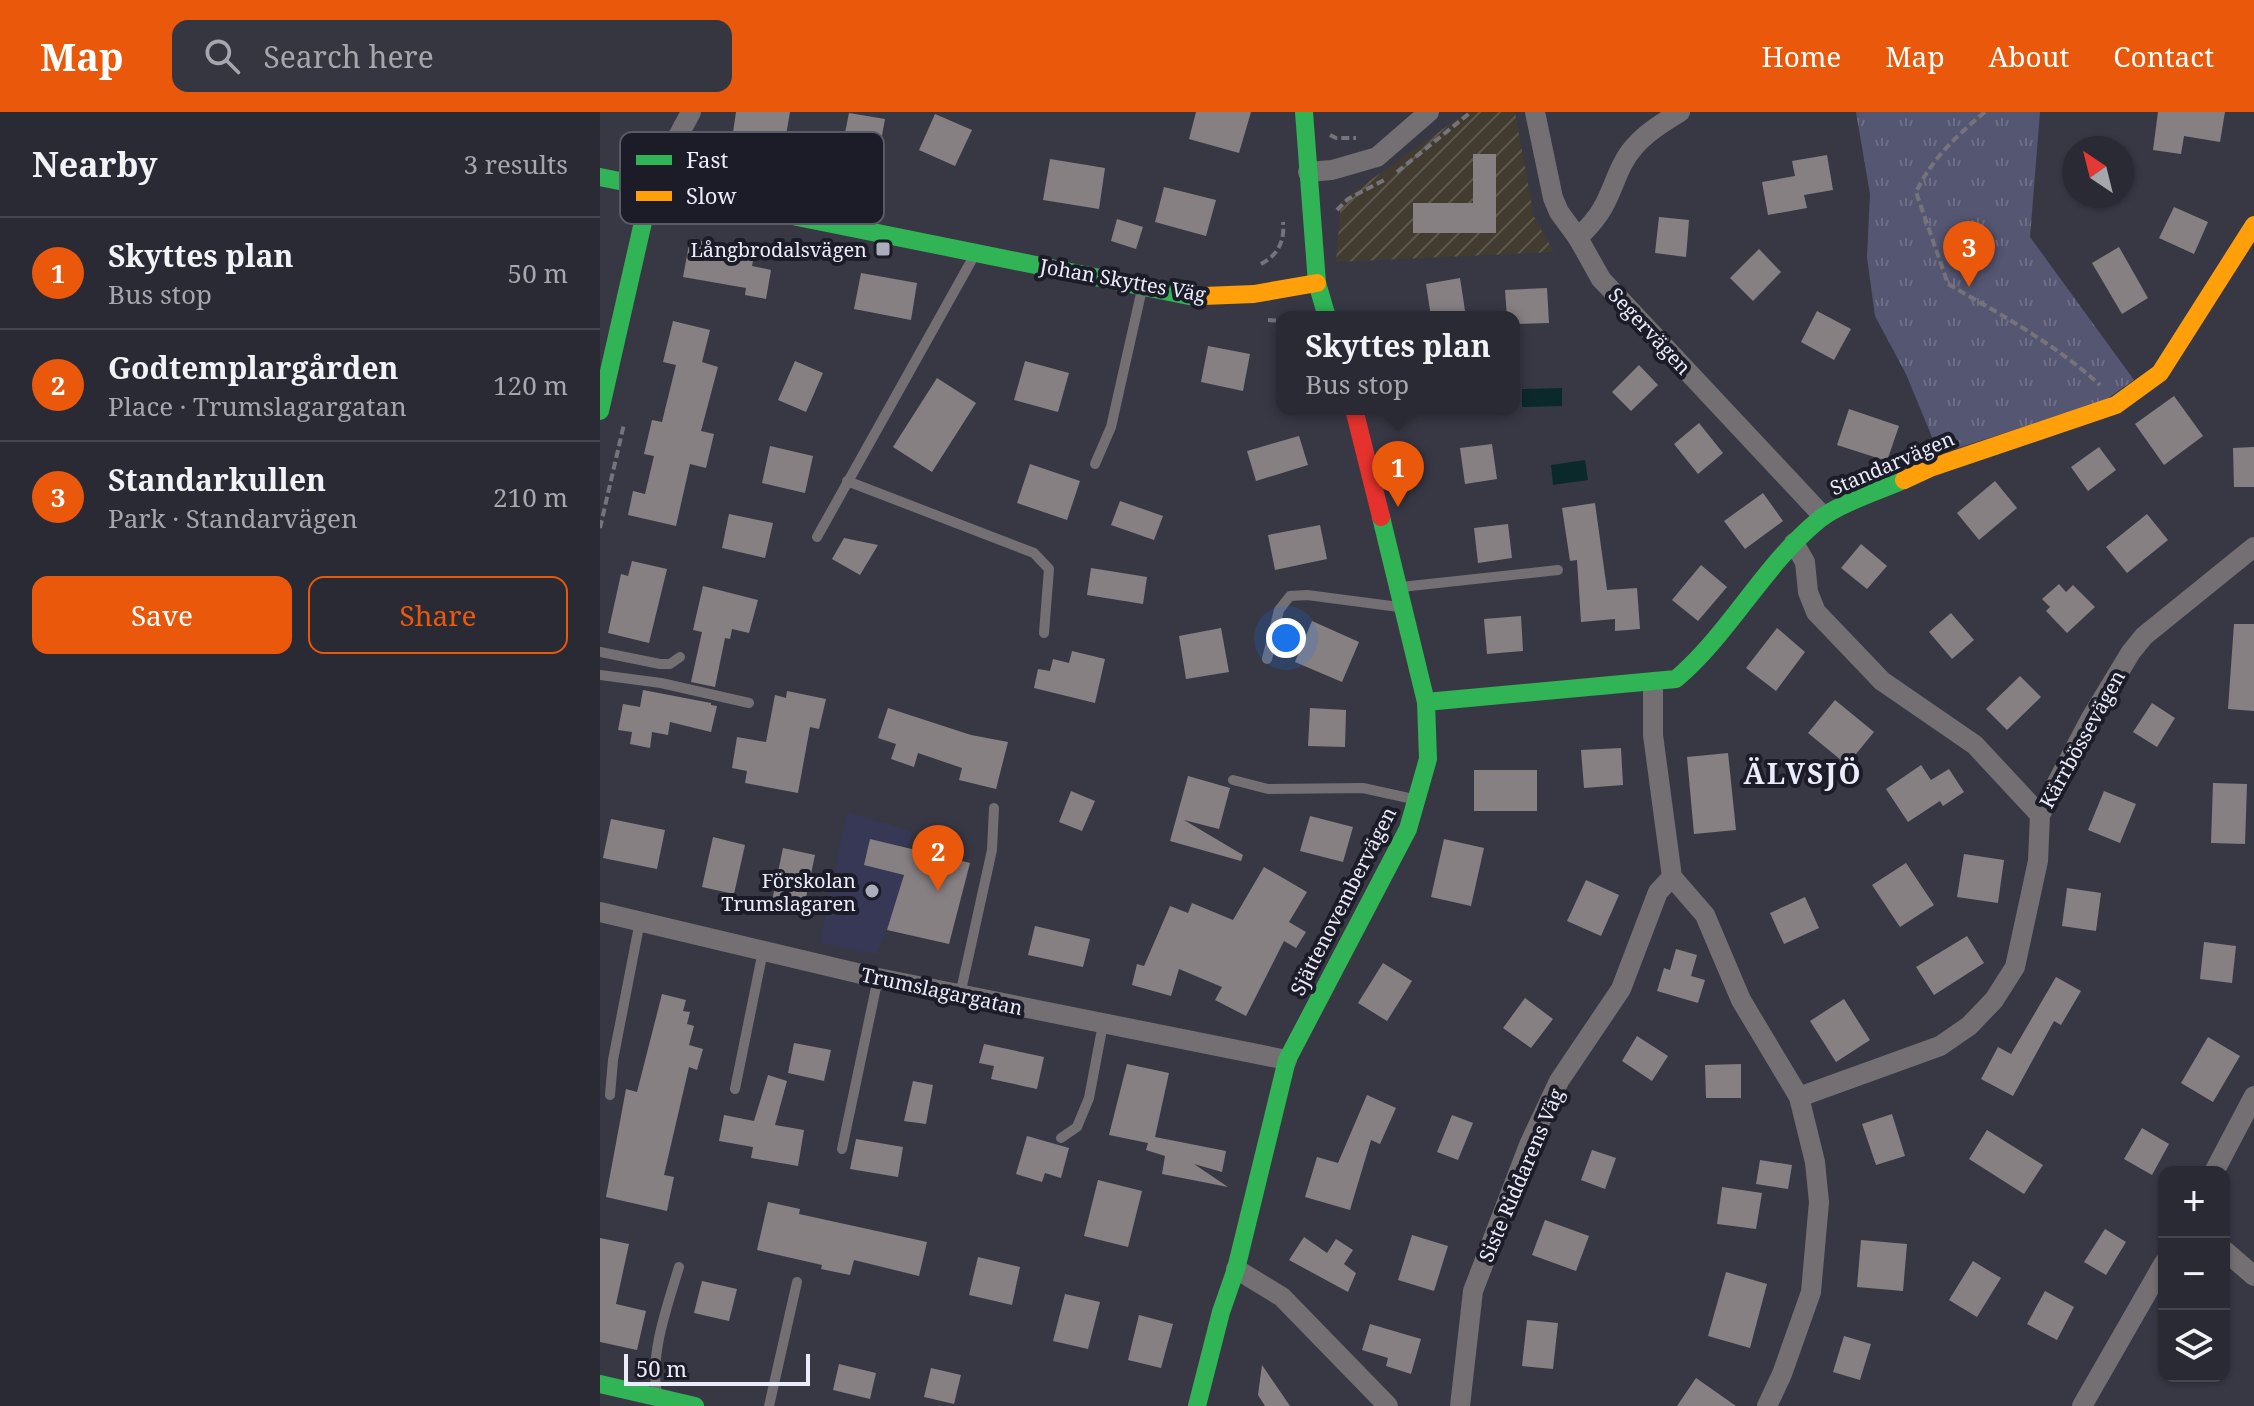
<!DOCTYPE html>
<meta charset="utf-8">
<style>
body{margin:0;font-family:"Noto Serif",serif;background:#363640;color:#f1f3f6}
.controls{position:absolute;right:24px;bottom:24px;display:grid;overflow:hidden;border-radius:16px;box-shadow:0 2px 6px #0004}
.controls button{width:72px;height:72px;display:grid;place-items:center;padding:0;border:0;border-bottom:2px solid #46464f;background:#2a2a34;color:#f1f3f6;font:40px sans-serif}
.compass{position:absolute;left:1462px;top:24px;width:72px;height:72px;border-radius:50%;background:#2a2a34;box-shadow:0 2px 6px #0004;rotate:325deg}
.scale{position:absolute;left:24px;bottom:20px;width:186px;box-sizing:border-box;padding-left:8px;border:4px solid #eaecfc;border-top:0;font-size:22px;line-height:28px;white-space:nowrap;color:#eaecfc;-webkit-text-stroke:6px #1b1c27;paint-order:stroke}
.you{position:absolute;left:686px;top:526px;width:28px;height:28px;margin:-20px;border:6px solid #fff;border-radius:50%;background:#1a73e8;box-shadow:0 0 0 12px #1a73e833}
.badge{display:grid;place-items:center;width:52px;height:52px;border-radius:50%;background:#ea580c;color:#fff;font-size:26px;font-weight:700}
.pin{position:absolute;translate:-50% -66px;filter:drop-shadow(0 2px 4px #0008)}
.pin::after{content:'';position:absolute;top:42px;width:28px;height:24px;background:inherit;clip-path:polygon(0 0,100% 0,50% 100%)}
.popup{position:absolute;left:676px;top:199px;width:244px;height:104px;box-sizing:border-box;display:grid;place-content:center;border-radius:16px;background:#2a2a34;filter:drop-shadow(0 2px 6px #0005);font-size:26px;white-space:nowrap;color:#a5a7ac}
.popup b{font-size:30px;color:#f1f3f6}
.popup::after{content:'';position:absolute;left:50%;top:100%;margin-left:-16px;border:16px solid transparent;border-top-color:#2a2a34}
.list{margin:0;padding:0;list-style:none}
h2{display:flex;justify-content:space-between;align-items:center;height:104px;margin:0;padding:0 32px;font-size:34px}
h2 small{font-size:26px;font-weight:400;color:#a5a7ac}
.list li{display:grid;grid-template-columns:52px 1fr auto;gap:24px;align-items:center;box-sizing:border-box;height:112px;padding:0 32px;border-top:2px solid #46464f}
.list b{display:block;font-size:30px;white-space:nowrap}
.list p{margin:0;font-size:26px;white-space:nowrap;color:#a5a7ac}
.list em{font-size:26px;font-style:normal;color:#a5a7ac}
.actions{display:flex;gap:16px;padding:24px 32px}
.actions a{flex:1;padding:18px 0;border:2px solid #ea580c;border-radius:16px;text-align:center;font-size:28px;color:#ea580c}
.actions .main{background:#ea580c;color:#fff}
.icon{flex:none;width:44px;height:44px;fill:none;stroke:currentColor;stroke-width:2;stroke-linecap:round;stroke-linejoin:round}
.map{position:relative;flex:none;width:1654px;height:1294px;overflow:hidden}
header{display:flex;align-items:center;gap:48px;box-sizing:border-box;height:112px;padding:0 40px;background:#ea580c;color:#fff}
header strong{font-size:38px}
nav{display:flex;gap:44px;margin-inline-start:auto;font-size:28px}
.search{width:560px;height:72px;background:#363640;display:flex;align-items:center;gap:20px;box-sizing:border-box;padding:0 28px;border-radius:16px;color:#a5a7ac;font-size:30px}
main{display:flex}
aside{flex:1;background:#2a2a34}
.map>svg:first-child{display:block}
.industrial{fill:url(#industrial-furrows)}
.built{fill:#373855}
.grass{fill:url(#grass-tufts)}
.water{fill:#0b292b}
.building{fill:#878083}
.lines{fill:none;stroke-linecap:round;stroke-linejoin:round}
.path{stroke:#76747a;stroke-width:4;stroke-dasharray:8 4;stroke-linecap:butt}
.lane{stroke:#746f73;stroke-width:10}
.street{stroke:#746f73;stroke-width:20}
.fast{stroke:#30b455;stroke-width:18}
.slow{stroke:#ff9f0a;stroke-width:18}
.jam{stroke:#e5322d;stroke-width:18}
.poi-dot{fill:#acadbc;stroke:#1b1c27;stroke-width:3}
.labels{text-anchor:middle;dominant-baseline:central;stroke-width:8;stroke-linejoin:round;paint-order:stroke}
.poi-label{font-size:20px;fill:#eaecfc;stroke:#1b1c27;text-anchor:end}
.street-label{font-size:20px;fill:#eaecfc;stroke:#1b1c27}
.district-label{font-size:28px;font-weight:bold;letter-spacing:2px;fill:#eaecfc;stroke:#1b1c27}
.key{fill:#1b1c27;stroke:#595a67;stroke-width:2}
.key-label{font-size:22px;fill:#eaecfc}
</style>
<header>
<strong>Map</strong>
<div class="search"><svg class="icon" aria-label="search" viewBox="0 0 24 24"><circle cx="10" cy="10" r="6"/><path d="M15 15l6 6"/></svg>Search here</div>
<nav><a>Home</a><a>Map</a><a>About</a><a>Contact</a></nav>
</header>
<main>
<aside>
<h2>Nearby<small>3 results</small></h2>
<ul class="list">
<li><span class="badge">1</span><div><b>Skyttes plan</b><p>Bus stop</p></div><em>50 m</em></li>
<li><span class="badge">2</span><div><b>Godtemplargården</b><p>Place · Trumslagargatan</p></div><em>120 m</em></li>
<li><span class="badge">3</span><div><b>Standarkullen</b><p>Park · Standarvägen</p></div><em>210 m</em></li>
</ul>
<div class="actions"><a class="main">Save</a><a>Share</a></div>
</aside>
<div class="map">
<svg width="1654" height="1294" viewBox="0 0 1654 1294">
<defs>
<pattern id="industrial-furrows" width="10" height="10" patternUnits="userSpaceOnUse" patternTransform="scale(2)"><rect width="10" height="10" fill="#423b2f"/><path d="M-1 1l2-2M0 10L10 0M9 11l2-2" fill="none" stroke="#5d584e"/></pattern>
<pattern id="grass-tufts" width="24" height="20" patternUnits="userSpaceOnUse" patternTransform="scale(2)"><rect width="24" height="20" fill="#555672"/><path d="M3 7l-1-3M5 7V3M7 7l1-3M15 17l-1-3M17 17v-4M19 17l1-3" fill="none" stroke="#6e6e87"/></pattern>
</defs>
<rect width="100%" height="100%" fill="#383845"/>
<!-- industrial -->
<path class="industrial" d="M867,0H915L934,105L954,140L736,150L741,89Z"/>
<!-- built -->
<path class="built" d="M247,700L312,720L307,735L270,728L267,754L317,767L287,818L277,842L220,831Z"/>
<!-- grass -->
<path class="grass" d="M1256,0H1440L1430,125L1534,268L1504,289L1339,342L1306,262L1275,204L1267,145L1270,82Z"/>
<!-- water -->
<g class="water">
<path d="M962,276V294L922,295V277Z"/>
<path d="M985,348L988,368L953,373L951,353Z"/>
</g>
<!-- building -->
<g class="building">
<path d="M136,0H190L184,35L132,27Z"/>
<path d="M596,0H651L639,41L589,27Z"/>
<path d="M1558,0H1625L1620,30L1584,24L1581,42L1553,38Z"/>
<path d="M249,1L285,7L274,68L237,61Z"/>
<path d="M335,2L372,18L355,54L319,38Z"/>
<path d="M873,42H896V121H813V91H873Z"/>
<path d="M1227,43L1233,78L1204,83L1207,96L1168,103L1162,70L1195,64L1192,49Z"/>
<path d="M450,47L505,56L499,97L443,88Z"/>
<path d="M564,75L616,88L606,124L555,110Z"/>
<path d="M1574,95L1608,110L1594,142L1559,126Z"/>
<path d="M1059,105L1089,108L1086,145L1055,141Z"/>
<path d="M517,107L543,115L536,137L511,129Z"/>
<path d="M90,127L155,139L152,154L171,158L166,187L145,183L146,176L83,165Z"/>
<path d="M1519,135L1548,186L1522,202L1492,151Z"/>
<path d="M1159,137L1181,160L1153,189L1130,166Z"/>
<path d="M261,161L317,171L311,208L254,197Z"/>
<path d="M860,166L866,205H831L826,172Z"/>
<path d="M947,176L949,211L914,212V205H907L905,178Z"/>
<path d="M1217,199L1251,217L1234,248L1201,230Z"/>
<path d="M73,209L110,218L102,250L118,255L101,319L114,322L106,356L90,352L76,414L28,403L33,379L45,382L54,344L44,342L52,308L62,310L76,253L63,250Z"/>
<path d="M608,234L650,242L643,279L601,270Z"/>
<path d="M195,249L223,261L206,300L178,288Z"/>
<path d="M425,249L469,261L458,300L414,288Z"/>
<path d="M1039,253L1058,273L1031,299L1012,280Z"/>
<path d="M337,266L376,291L332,360L293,335Z"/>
<path d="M1574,284L1603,324L1564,353L1535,312Z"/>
<path d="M1249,297L1299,314L1287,349L1237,333Z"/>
<path d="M1099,311L1123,341L1098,362L1074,332Z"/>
<path d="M699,324L708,353L656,369L647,339Z"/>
<path d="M892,332L897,367L865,372L860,336Z"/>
<path d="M170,334L213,344L205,381L162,371Z"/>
<path d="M1499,335L1516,358L1488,379L1471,355Z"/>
<path d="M1654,335V375H1634L1633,336Z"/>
<path d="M430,352L480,369L467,408L417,391Z"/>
<path d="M1395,369L1417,396L1379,428L1357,401Z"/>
<path d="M1163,381L1183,409L1145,437L1124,409Z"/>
<path d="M520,389L563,404L554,428L511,413Z"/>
<path d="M995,391L1007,478L1037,476L1040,517L1015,519V507L981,510L977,448L970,449L962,396Z"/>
<path d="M129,402L173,411L165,446L122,436Z"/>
<path d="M1547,402L1568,428L1527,461L1506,435Z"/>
<path d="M908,412L912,446L878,451L874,416Z"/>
<path d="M720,413L727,447L675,458L668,423Z"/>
<path d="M244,426L278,433L260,463L232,447Z"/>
<path d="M1261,432L1287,454L1267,477L1241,456Z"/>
<path d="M32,449L67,457L49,531L8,521L21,462L28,464Z"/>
<path d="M1101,453L1127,475L1098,509L1072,488Z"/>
<path d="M491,456L547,465L543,492L487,483Z"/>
<path d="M1459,472L1466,480L1473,473L1495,495L1467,521L1446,499L1450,495L1442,487Z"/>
<path d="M103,474L158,488L149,521L132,517L130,527L125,526L115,575L91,570L102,520L93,518Z"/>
<path d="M1351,501L1374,528L1352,547L1329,520Z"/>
<path d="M921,504L923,539L887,542L884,507Z"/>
<path d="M712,509L759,530L742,570L695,550Z"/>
<path d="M1634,512H1654V599L1628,597Z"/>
<path d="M621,516L629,560L586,567L579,524Z"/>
<path d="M1177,516L1205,540L1176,579L1146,556Z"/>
<path d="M472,539L505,547L495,591L434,576L438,557L450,559L453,547L469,551Z"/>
<path d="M1420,564L1441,585L1407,618L1386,597Z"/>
<path d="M43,578L111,591V593L117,594L111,620L70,610L68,623L52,620L50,636L30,632L32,620L18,618L23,592L40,595Z"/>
<path d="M187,579L226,587L219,617L210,615L198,681L145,671L147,659L132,656L137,625L166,630L175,583L186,586Z"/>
<path d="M1235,588L1274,620L1247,653L1208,621Z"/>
<path d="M1552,591L1575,606L1557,635L1533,620Z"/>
<path d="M288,596L371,623L408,630L396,677L359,668L362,656L318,641L314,655L291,647L296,632L278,626Z"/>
<path d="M710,596L746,598L745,635L708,634Z"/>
<path d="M1021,636L1023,673L984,676L981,638Z"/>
<path d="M1128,641L1136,718L1094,722L1087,645Z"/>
<path d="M1321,653L1331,668L1349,657L1364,680L1343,694L1340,689L1308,710L1286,677Z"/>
<rect x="874" y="658" width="63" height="41"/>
<path d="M588,664L630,676L619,717L584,708L643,743L641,749L570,729Z"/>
<path d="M1613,671L1647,672L1645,732L1611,731Z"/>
<path d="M471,679L495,689L482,719L459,710Z"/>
<path d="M1504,679L1536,692L1520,731L1488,718Z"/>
<path d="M710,704L753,715L743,750L700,739Z"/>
<path d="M11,707L65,718L57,757L3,746Z"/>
<path d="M113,725L145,733L134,782L102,775Z"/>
<path d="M270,727L370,751L349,832L287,818L304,763L264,753Z"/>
<path d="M844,727L884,736L871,794L831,785Z"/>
<path d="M183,736L215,743L204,795L172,789Z"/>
<path d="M1364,742L1404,748L1398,791L1357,785Z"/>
<path d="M1306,751L1334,793L1300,815L1272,773Z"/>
<path d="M664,755L707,780L689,810L706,820L696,836L684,829L646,904L615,888L622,875L579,857L571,884L532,873L537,852L544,854L570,794L588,801L592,791L633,808Z"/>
<path d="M986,768L1019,783L1001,824L967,809Z"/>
<path d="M1467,776L1501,781L1496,819L1462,814Z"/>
<path d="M1205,785L1219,816L1184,832L1170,801Z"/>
<path d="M435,814L490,827L483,855L428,843Z"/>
<path d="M1367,824L1384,851L1334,883L1316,855Z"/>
<path d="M1604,830L1636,834L1632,871L1600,867Z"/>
<path d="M1076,837L1097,843L1091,864L1105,868L1098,891L1057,879L1064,856L1070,858Z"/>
<path d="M783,851L812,869L787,909L758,891Z"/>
<path d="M1456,865L1481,879L1461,913L1454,909L1413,984L1381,967L1398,935L1411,942Z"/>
<path d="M62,882L86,888L83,899L90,900L87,912L94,914L89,933L103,937L97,958L89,955L64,1063L74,1065L67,1099L6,1085L26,977L37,980Z"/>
<path d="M925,886L953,907L931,936L903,916Z"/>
<path d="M1244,887L1270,928L1236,950L1210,909Z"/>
<path d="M1037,924L1068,944L1052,969L1022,949Z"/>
<path d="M1608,925L1640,944L1613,990L1581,971Z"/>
<path d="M194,931L231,938L224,969L188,961Z"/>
<path d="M384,932L444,945L437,977L391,967L394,954L379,951Z"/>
<path d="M527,952L569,961L555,1025L626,1039L622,1060L594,1052L628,1075L562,1062L565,1044L546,1038L548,1031L509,1023Z"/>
<path d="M1141,952V986H1106L1105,953Z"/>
<path d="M168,963L187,969L175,1013L204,1018L198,1054L151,1046L153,1035L119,1029L124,1003L154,1009Z"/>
<path d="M313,969L333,973L326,1012L304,1009Z"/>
<path d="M767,983L796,996L780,1032L771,1028L750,1098L705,1085L717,1045L738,1051Z"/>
<path d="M1292,1002L1305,1044L1276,1053L1262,1012Z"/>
<path d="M852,1003L873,1011L858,1048L837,1040Z"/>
<path d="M1542,1016L1569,1032L1552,1063L1524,1047Z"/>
<path d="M1387,1018L1443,1053L1424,1082L1369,1047Z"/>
<path d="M427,1024L469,1036L461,1066L445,1061L442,1070L416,1062Z"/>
<path d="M256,1027L303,1035L298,1065L250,1057Z"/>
<path d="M992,1038L1016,1046L1005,1077L981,1068Z"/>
<path d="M1160,1048L1192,1053L1188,1077L1156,1072Z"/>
<path d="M498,1068L542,1079L528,1135L484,1124Z"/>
<path d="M1122,1075L1162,1081L1156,1117L1117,1112Z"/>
<path d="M168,1090L200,1097L199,1102L327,1130L319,1164L254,1148L250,1163L221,1157L222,1153L157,1138Z"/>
<path d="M945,1108L989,1124L976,1159L932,1143Z"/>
<path d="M1505,1117L1526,1130L1506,1163L1484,1150Z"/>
<path d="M812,1123L848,1134L834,1179L798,1168Z"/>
<path d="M704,1125L727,1141L736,1127L753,1138L744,1152L756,1161L748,1180L689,1148Z"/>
<path d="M0,1126L29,1132L16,1192L46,1199L37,1238L0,1230Z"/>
<path d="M1261,1128L1307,1132L1303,1179L1257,1175Z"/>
<path d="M378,1145L420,1155L412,1193L369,1183Z"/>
<path d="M1373,1149L1401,1166L1377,1205L1349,1188Z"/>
<path d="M1126,1160L1167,1172L1150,1236L1108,1224Z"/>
<path d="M102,1169L137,1177L129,1209L94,1201Z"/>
<path d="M1445,1179L1474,1195L1457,1228L1427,1212Z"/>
<path d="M465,1182L500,1190L488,1237L453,1229Z"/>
<path d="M539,1203L573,1212L561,1256L528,1248Z"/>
<path d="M927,1208L958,1211L953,1257L922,1254Z"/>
<path d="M770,1212L821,1227L811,1262L786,1254L788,1246L762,1238Z"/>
<path d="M1244,1224L1271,1232L1260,1268L1233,1260Z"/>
<path d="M239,1252L276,1261L270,1287L233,1278Z"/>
<path d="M662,1253L690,1294H665L658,1283Z"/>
<path d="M331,1256L361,1263L354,1292L324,1285Z"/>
<path d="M1096,1266L1136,1294H1077Z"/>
</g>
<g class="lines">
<!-- path -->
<g class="path">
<path d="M1385,0C1357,23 1332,47 1316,80L1348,172C1400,202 1455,232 1500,273"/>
<path d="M730,23L736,26H756"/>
<path d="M797,60L871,0"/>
<path d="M737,98L748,87L786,67"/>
<path d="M661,152C678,143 685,129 683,110"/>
<path d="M668,208L682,209"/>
<path d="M0,416L24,312"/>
</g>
<!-- lane -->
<g class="lane">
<path d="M495,352L511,315L542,177"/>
<path d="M247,369L434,441L449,457L444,521"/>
<path d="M217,425L374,144"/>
<path d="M801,475L958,458"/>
<path d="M0,540L60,552H70L80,545"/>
<path d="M667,547L679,498L690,484L707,483L799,495"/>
<path d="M0,563L61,571L149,591"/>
<path d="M633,668L668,677L763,676L813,687"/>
<path d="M360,883L392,738L394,696"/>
<path d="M135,977L163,839"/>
<path d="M10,983L13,948L40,809"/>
<path d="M461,1026L477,1015L489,986L503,912"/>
<path d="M242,1037L278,866"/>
<path d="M57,1281C49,1243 68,1192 79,1155"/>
<path d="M169,1294L197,1170"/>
</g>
<!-- street -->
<g class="street">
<path d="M935,0L953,86L959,100L978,126L1001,167L1223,404"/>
<path d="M708,60L732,58L777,45L829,0"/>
<path d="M51,75L91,0"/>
<path d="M978,126C987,117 996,108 1002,97C1014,77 1018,53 1034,35C1047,20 1064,10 1080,0"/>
<path d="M1194,431L1205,450L1208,480L1216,500L1282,569L1375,633L1440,703"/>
<path d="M1053,571V623L1072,765L1105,803L1141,888L1199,985L1215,1050L1219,1090L1211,1180L1182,1262L1167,1294"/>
<path d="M0,800L278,866L687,948"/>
<path d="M1199,985L1340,934L1369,914L1394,888L1415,855L1438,749L1440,703L1491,606L1531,540L1544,524L1654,435"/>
<path d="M1614,1060L1654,984"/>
<path d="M1624,1138L1654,1164"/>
<path d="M636,1157L682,1185L788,1294"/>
<path d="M860,1294L873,1179L929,1033L959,969L1021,877L1058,780L1072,765"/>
<path d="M1482,1294L1564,1151"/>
</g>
<!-- fast -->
<g class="fast">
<path d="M704,0L717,171L727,205"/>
<path d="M0,65L589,184H603"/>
<path d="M0,299L51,75"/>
<path d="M826,590L1076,567C1131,520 1164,452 1220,407C1238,392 1281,378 1304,368"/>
<path d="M0,1272L95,1294"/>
<path d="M597,1294L621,1200L636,1157L687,948L808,717L828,647L826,590L781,405"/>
</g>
<!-- slow -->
<g class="slow">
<path d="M603,184L654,182L717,171"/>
<path d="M1304,368L1330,356L1516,293L1560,261L1654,113"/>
</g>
<!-- jam -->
<path class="jam" d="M754,297L781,405"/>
</g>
<!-- markers -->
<g class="poi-dot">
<rect x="275" y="129" width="16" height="16" rx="4"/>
<circle cx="272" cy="779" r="8"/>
</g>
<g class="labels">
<!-- poi labels -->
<g class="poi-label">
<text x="267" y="137">Långbrodalsvägen</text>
<text x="256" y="768">Förskolan<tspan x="256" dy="23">Trumslagaren</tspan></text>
</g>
<!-- street labels -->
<g class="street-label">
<text transform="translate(523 168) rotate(10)">Johan Skyttes Väg</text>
<text transform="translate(1050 219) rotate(47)">Segervägen</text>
<text transform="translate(1292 351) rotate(-23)">Standarvägen</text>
<text transform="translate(1482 627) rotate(-61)">Kärrbössevägen</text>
<text transform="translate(743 789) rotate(-63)">Sjättenovembervägen</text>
<text transform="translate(342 879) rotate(12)">Trumslagargatan</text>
<text transform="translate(921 1063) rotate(-67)">Siste Riddarens Väg</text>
</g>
<!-- district labels -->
<g class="district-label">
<text x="1203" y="661">ÄLVSJÖ</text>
</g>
</g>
<!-- legend -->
<rect x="20" y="20" width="264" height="92" rx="12" class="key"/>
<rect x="36" y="43" width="36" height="10" fill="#30b455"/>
<rect x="36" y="79" width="36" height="10" fill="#ff9f0a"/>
<g class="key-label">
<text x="86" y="56">Fast</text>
<text x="86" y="92">Slow</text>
</g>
</svg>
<div class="controls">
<button>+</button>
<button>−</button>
<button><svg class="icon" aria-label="layers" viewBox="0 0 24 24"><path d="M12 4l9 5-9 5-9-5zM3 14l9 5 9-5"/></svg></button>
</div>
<svg class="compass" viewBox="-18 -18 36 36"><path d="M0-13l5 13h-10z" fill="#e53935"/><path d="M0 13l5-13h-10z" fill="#a5a7ac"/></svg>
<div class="scale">50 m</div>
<div class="you"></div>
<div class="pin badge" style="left:798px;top:395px">1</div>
<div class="popup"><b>Skyttes plan</b>Bus stop</div>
<div class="pin badge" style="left:338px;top:779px">2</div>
<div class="pin badge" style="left:1369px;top:175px">3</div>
</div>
</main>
